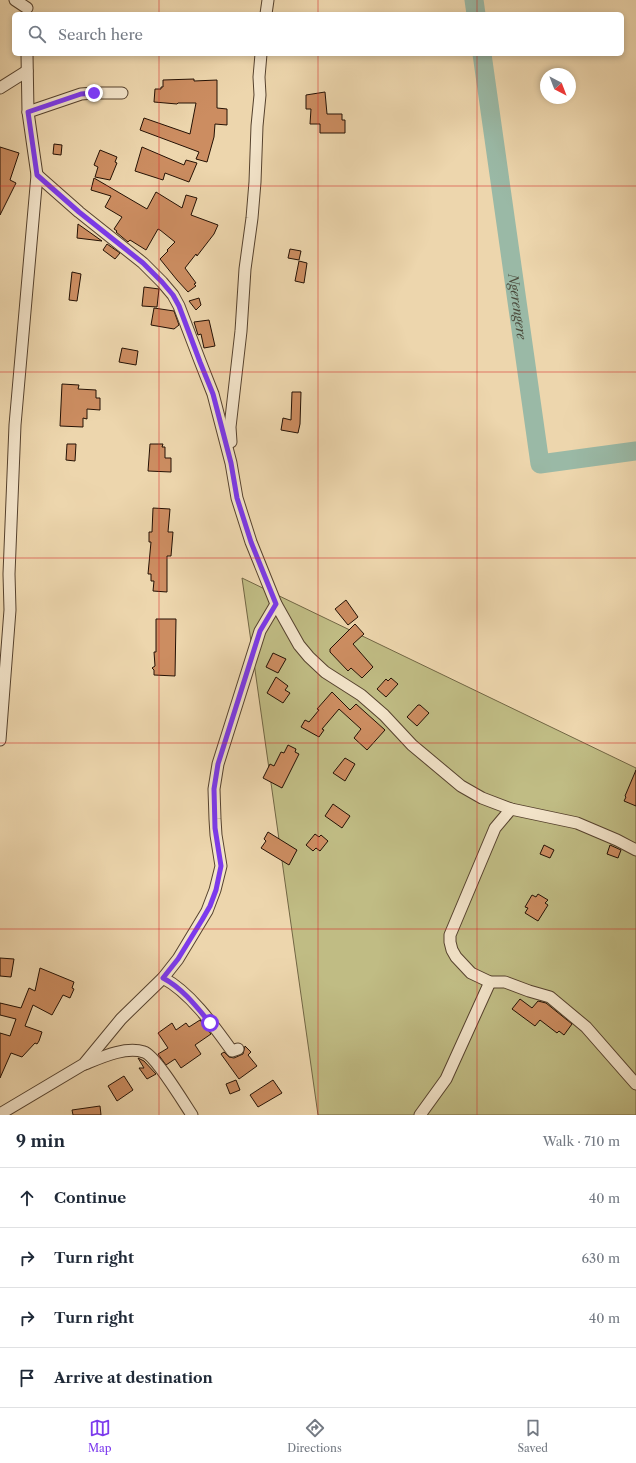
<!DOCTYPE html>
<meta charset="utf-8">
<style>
body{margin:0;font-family:"Libre Caslon Text",serif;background:#f6f6f7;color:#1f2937}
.compass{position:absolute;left:540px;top:68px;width:36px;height:36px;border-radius:50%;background:#fff;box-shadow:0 2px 6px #0003;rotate:138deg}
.stop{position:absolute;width:12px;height:12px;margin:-9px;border:3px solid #7c3aed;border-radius:50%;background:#fff}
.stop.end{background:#7c3aed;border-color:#fff;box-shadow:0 1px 4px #0008}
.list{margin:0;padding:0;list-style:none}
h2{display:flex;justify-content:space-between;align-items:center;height:52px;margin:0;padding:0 16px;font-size:17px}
h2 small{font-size:13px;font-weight:400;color:#747a83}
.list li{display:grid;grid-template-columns:26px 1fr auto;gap:12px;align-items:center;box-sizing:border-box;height:60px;padding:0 16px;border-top:1px solid #e0e1e3}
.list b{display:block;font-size:15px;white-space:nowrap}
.list em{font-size:13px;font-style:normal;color:#747a83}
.icon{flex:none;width:22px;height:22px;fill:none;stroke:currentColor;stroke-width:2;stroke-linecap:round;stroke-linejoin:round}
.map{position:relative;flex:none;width:636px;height:1115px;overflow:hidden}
.search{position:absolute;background:#fff;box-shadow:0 2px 6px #0003;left:12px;right:12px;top:12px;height:44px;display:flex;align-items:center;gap:10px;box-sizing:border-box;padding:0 14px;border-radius:6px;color:#747a83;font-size:15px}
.sheet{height:292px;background:#fff}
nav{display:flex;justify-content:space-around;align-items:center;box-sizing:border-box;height:56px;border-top:1px solid #e0e1e3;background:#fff;font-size:11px;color:#747a83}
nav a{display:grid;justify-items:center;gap:2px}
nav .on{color:#7c3aed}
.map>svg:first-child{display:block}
.green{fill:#c0bc84;stroke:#726644}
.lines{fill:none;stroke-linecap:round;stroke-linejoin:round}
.river{stroke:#9ab9a6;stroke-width:19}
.building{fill:#cc8d61;stroke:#241104}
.minor-casing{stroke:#56422e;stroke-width:13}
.minor{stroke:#f3e4ca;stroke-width:11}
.route{stroke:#7c3aed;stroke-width:5}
.grid{fill:none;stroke:#d62828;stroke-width:1;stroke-opacity:0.55}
.labels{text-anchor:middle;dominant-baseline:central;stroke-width:3.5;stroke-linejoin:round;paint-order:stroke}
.water-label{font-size:13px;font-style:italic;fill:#4d4c3d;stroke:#f3e4ca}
</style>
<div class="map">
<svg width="636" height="1115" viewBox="0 0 636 1115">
<rect width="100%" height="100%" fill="#edd6ad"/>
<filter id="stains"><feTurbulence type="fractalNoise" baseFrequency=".005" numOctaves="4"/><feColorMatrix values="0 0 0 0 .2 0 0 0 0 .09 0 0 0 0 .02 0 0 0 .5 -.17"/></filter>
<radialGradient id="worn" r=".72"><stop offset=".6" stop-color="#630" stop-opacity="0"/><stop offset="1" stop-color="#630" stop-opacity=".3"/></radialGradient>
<!-- green -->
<path class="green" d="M242,578L636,768V1115H318Z"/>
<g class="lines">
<!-- river -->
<g class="river">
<path d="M474,0L476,14"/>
<path id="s1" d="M482,54L540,464L636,451"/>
</g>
</g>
<!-- building -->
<g class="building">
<path d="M194,79V81L217,80V108L227,109V125L215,124L214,137L207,162L196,159L199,152L140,130L144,118L190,134L196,103H178L177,104L154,102L155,89H161V87H163V80Z"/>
<path d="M325,92L327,114H342V120H345V133H320V124H310L311,109H306V95Z"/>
<path d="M54,144L62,145L61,155L53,154Z"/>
<path d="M0,147L19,153L10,180L16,183L0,215Z"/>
<path d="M142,147L184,165L186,160L197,163L189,182L165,173L163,180L135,171Z"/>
<path d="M100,150L117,157L115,162L117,163L110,180L95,177L98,167L94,165Z"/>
<path d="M94,178L147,209L156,192L182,208L186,195L197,198L191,215L218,225L214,234L197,256L196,254L185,268L196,283L194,284L196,286L188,292L177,280L160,259L168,251L167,250L175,242L160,230L158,229L146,250L130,240L128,242L116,232L117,231L114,229L122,217L105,207L111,196L91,190Z"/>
<path d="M78,224L102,241L77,238Z"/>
<path d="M107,244L120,253L115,259L103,250Z"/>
<path d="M290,249L301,251L299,260L288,258Z"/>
<path d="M299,261L307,263L304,283L295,281Z"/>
<path d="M72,272L81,274L77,301L69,300Z"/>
<path d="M144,287L159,289L157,307L142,306Z"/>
<path d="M199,298L201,305L196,310L189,301Z"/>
<path d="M154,308L174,311L179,325L174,329L151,325Z"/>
<path d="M209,320L215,346L204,348L201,334L198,335L194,322Z"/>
<path d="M122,348L138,351L136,365L119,362Z"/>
<path d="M62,384L79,385L78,389L96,390V398H100V410L87,409V419L83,418V427L60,426Z"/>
<path d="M292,392H301L300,424L298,433L281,430L283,418L291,420Z"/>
<path d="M67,444H76L75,461L66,460Z"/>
<path d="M150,444H163L162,447H165V458H171V472L148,471Z"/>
<path d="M153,508L170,509L168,532H173L171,556H167V592L153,591L154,581H151V574H148L151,542H149V532H152Z"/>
<path d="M346,600L358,617L348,625L335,609Z"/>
<path d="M156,619H176L175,676L154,675V670L152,668L155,666L154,652H156Z"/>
<path d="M355,624L364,634L353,644L373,667L362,678L351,668L348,671L330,652V649Z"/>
<path d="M273,653L286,659L278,673L266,667Z"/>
<path d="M276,677L288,686L285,690L290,693L283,703L267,693Z"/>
<path d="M391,678L398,684L386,697L377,689L386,679L388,681Z"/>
<path d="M332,692L350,710L356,704L385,730L367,750L354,738L361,729L339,709L322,729L324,730L319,737L301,727L305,720L309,722L319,710L317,709Z"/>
<path d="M418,705H420L429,713L417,726L407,717Z"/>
<path d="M288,745L296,749L295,752L299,754L282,788L263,778L270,764L274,766L281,752L284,753Z"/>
<path d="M345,758L355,764L345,781L333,773Z"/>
<path d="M636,770V806L624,801L626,797L625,796Z"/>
<path d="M333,804L350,816L342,828L325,816Z"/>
<path d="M268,832L297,850L289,865L261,848L266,841L264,839Z"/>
<path d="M315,834L319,837L321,835L328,841L320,851L316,848L313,851L306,845Z"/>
<path d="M544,845L554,850L550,858L540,854Z"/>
<path d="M610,845L621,850L618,858L607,854Z"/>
<path d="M538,894L548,900L545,903L548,905L538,921L525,913L528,908L525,907L532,895L536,897Z"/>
<path d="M0,958L14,959L11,977L0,976Z"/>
<path d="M40,968L74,982L72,988L74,989L70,998L63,995L52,1015L33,1005L25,1026L42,1032L39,1041L37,1044L35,1043L22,1057L11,1053L0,1078V1033L10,1036L16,1019L0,1015V1003L21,1008L29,988L35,991Z"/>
<path d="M520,999L532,1008L538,1001L546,1003L572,1024L564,1035L559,1031L557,1033L540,1020L535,1026L512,1009Z"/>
<path d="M200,1020L211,1034L195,1045L201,1054L181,1068L175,1059L166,1065L158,1054L168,1048L158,1033L172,1023L176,1030L186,1023L189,1027Z"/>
<path d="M245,1046L251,1052L248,1055L257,1066L239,1079L221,1054L224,1052L229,1057L234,1058L243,1054Z"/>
<path d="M138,1058L144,1061L156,1074L147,1079L139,1068H144Z"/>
<path d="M124,1076L133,1090L117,1101L108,1086Z"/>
<path d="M236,1080L240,1090L230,1094L226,1084Z"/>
<path d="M273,1080L282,1093L258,1107L250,1095Z"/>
<path d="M100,1106L101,1115H73L72,1110Z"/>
</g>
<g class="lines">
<!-- minor casing -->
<g class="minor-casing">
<g id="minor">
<path d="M15,0L27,8"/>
<path d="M266,14L268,0"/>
<path d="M0,88L27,71"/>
<path d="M28,112L81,94L94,93H122"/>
<path d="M37,175L79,212L143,263L162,282L173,295L179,306L200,361L213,394L231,463L237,498L251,542L276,604L299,645L309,657L325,672L361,695L384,715L412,745L461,786L482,798L511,809L577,823L617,840L636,850"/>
<path d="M231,442L230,427L241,331L245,269L252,218L255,182L257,126L260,95L259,77L261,54"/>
<path d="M0,740L10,610L9,574L15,425L37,175L28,112L27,54"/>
<path d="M511,809L495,828L450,935V942L452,950L456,957L471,973L490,982H505L529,991L550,997L586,1027L636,1084"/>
<path d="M163,978C190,992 214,1026 232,1051L238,1049"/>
<path d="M85,1064C102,1057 126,1046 144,1052C155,1055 184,1103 192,1115"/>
<path d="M0,1114L84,1064L121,1019L163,978L178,959L207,911L215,890L221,866L216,835L215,819L214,789L218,764L260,631L276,604"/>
<path d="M420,1115L446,1079L490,982"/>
</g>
</g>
<!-- minor -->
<use href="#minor" class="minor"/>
</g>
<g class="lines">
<!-- route -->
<path class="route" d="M94,93L81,94L28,112L37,175L79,212L143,263L162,282L173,295L179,306L200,362L213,394L231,463L237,498L251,542L276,604L260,631L218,764L214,789L215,828L221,866L216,890L210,906L202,920L178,959L163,978C182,988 196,1006 210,1023"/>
</g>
<!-- grid -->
<path class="grid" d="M159,0V14M318,0V14M477,0V14M159,54V1115M318,54V1115M477,54V1115M0,186H636M0,372H636M0,558H636M0,743H636M0,929H636"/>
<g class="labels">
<!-- water labels -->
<g class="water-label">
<text stroke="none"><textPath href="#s1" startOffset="255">Ngerengere</textPath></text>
</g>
</g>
<rect width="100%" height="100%" filter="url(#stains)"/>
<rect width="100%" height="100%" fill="url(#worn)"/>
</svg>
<svg class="compass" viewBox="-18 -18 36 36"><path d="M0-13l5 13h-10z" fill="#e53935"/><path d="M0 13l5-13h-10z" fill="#747a83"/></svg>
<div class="stop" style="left:210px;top:1023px"></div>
<div class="stop end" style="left:94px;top:93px"></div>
<div class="search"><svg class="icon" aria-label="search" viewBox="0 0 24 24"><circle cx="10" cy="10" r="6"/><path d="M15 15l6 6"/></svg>Search here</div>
</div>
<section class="sheet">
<h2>9 min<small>Walk · 710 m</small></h2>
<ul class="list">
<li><svg class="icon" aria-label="ahead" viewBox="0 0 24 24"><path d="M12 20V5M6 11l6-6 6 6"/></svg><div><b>Continue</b></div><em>40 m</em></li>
<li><svg class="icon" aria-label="right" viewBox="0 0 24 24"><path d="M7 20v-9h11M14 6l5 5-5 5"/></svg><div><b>Turn right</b></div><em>630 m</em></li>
<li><svg class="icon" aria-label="right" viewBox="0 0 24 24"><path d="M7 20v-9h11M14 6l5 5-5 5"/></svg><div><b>Turn right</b></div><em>40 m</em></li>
<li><svg class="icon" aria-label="arrive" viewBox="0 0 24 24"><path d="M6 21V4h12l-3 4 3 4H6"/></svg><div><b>Arrive at destination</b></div></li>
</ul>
</section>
<nav>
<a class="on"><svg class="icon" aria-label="map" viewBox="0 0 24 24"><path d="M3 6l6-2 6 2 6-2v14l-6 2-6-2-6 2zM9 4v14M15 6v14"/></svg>Map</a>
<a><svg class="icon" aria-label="directions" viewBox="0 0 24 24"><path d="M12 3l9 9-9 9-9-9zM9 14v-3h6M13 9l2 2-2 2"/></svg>Directions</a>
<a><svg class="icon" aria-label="saved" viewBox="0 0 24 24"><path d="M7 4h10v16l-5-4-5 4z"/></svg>Saved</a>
</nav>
